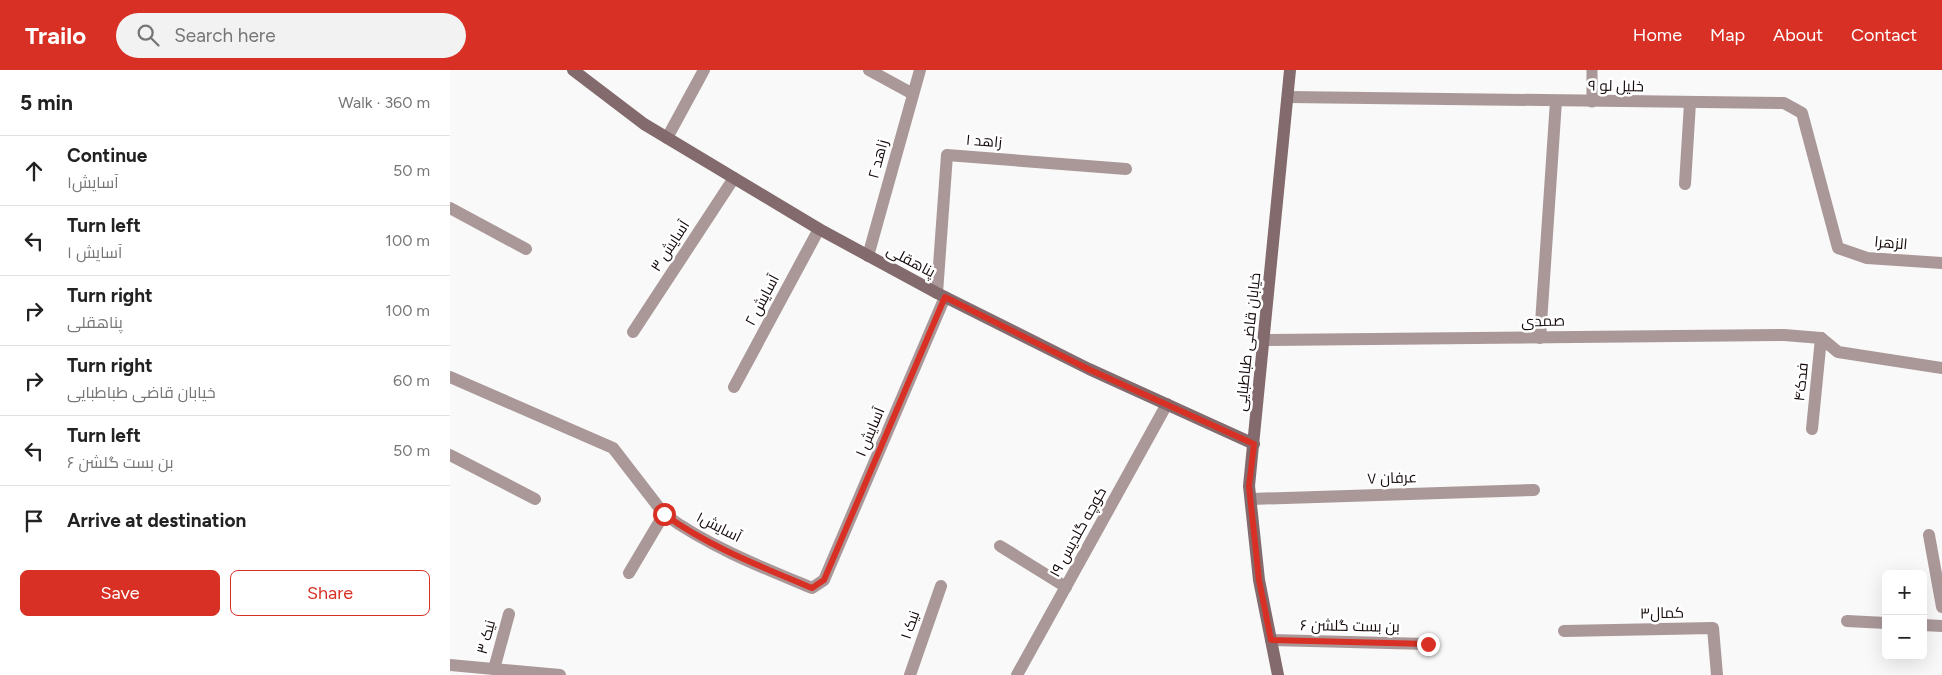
<!DOCTYPE html>
<meta charset="utf-8">
<style>
body{margin:0;font-family:Figtree,Cairo,sans-serif;background:#f2f2f2;color:#222}
.controls{position:absolute;right:15px;bottom:15px;display:grid;overflow:hidden;border-radius:8px;box-shadow:0 5px 20px #0002}
.controls button{width:45px;height:45px;display:grid;place-items:center;padding:0;border:0;border-bottom:1px solid #e0e0e0;background:#fff;color:#222;font:25px sans-serif}
.stop{position:absolute;width:15px;height:15px;margin:-11px;border:4px solid #d93025;border-radius:50%;background:#fff}
.stop.end{background:#d93025;border-color:#fff;box-shadow:0 1px 5px #0008}
.list{margin:0;padding:0;list-style:none}
h2{display:flex;justify-content:space-between;align-items:center;height:65px;margin:0;padding:0 20px;font-size:21px}
h2 small{font-size:16px;font-weight:400;color:#767676}
.list li{display:grid;grid-template-columns:32px 1fr auto;gap:15px;align-items:center;box-sizing:border-box;height:70px;padding:0 20px;border-top:1px solid #e0e0e0}
.list b{display:block;font-size:19px;white-space:nowrap}
.list p{margin:0;font-size:16px;white-space:nowrap;color:#767676}
.list em{font-size:16px;font-style:normal;color:#767676}
.actions{display:flex;gap:10px;padding:15px 20px}
.actions a{flex:1;padding:11px 0;border:1px solid #d93025;border-radius:8px;text-align:center;font-size:18px;color:#d93025}
.actions .main{background:#d93025;color:#fff}
.icon{flex:none;width:28px;height:28px;fill:none;stroke:currentColor;stroke-width:2;stroke-linecap:round;stroke-linejoin:round}
.map{position:relative;flex:none;width:1492px;height:605px;overflow:hidden}
header{display:flex;align-items:center;gap:30px;box-sizing:border-box;height:70px;padding:0 25px;background:#d93025;color:#fff}
header strong{font-size:24px}
nav{display:flex;gap:28px;margin-inline-start:auto;font-size:18px}
.search{width:350px;height:45px;background:#f2f2f2;display:flex;align-items:center;gap:12px;box-sizing:border-box;padding:0 18px;border-radius:28px;color:#767676;font-size:19px}
main{display:flex}
aside{flex:1;background:#fff}
.map>svg:first-child{display:block}
.lines{fill:none;stroke-linecap:round;stroke-linejoin:round}
.lane{stroke:#aa9899;stroke-width:11}
.street{stroke:#aa9899;stroke-width:12}
.secondary{stroke:#836a6c;stroke-width:12}
.route{stroke:#d93025;stroke-width:6}
.labels{text-anchor:middle;dominant-baseline:central;stroke-width:5;stroke-linejoin:round;paint-order:stroke}
.street-label{font-size:15px;fill:#140809;stroke:#fff}
</style>
<header>
<strong>Trailo</strong>
<div class="search"><svg class="icon" aria-label="search" viewBox="0 0 24 24"><circle cx="10" cy="10" r="6"/><path d="M15 15l6 6"/></svg>Search here</div>
<nav><a>Home</a><a>Map</a><a>About</a><a>Contact</a></nav>
</header>
<main>
<aside>
<h2>5 min<small>Walk · 360 m</small></h2>
<ul class="list">
<li><svg class="icon" aria-label="ahead" viewBox="0 0 24 24"><path d="M12 20V5M6 11l6-6 6 6"/></svg><div><b>Continue</b><p>آسایش۱</p></div><em>50 m</em></li>
<li><svg class="icon" aria-label="left" viewBox="0 0 24 24"><path d="M17 20v-9H6M10 6l-5 5 5 5"/></svg><div><b>Turn left</b><p>آسایش ۱</p></div><em>100 m</em></li>
<li><svg class="icon" aria-label="right" viewBox="0 0 24 24"><path d="M7 20v-9h11M14 6l5 5-5 5"/></svg><div><b>Turn right</b><p>پناهقلی</p></div><em>100 m</em></li>
<li><svg class="icon" aria-label="right" viewBox="0 0 24 24"><path d="M7 20v-9h11M14 6l5 5-5 5"/></svg><div><b>Turn right</b><p>خیابان قاضی طباطبایی</p></div><em>60 m</em></li>
<li><svg class="icon" aria-label="left" viewBox="0 0 24 24"><path d="M17 20v-9H6M10 6l-5 5 5 5"/></svg><div><b>Turn left</b><p>بن بست گلشن ۶</p></div><em>50 m</em></li>
<li><svg class="icon" aria-label="arrive" viewBox="0 0 24 24"><path d="M6 21V4h12l-3 4 3 4H6"/></svg><div><b>Arrive at destination</b></div></li>
</ul>
<div class="actions"><a class="main">Save</a><a>Share</a></div>
</aside>
<div class="map">
<svg width="1492" height="605" viewBox="0 0 1492 605">
<rect width="100%" height="100%" fill="#f9f9f9"/>
<g class="lines">
<!-- lane -->
<path class="lane" d="M1142,0V32"/>
<!-- street -->
<g class="street">
<path d="M419,0L463,24"/>
<path d="M838,27L1334,33L1352,43L1388,178L1417,188L1492,193"/>
<path d="M217,68L254,0"/>
<path d="M1235,114L1240,33"/>
<path d="M0,138L76,179"/>
<path d="M418,186L470,0"/>
<path d="M487,223L497,85L676,99"/>
<path d="M183,262L284,108"/>
<path d="M1090,268L1106,31"/>
<path d="M1371,268L1388,282L1492,298"/>
<path d="M815,270L1334,265L1371,268"/>
<path d="M0,307L163,378L214,444"/>
<path d="M284,317L369,159"/>
<path d="M1362,359L1371,268"/>
<path d="M0,385L85,429"/>
<path d="M801,429L1084,420"/>
<path d="M1479,465L1492,537"/>
<path d="M550,476L616,517"/>
<path d="M179,503L214,444C258,476 311,497 362,518L374,510L495,227"/>
<path d="M1397,551L1436,553"/>
<path d="M1473,555L1492,556"/>
<path d="M1114,561L1263,558L1267,605"/>
<path d="M821,570L978,574"/>
<path d="M0,595L110,605"/>
<path d="M44,599L59,544"/>
<path d="M460,605L491,516"/>
<path d="M567,605L717,334"/>
</g>
<!-- secondary -->
<g class="secondary">
<path d="M123,0L194,54L369,159L487,223L639,299L804,374"/>
<path d="M828,605L809,510L799,416L840,0"/>
</g>
</g>
<g class="lines">
<!-- route -->
<path class="route" d="M214,444C257,476 312,497 362,518L374,510L495,227L638,299L804,374L799,416L809,510L821,570L978,574"/>
</g>
<g class="labels">
<!-- street labels -->
<g class="street-label">
<text transform="translate(1166 16) rotate(1)">خلیل لو ۹</text>
<text transform="translate(534 71) rotate(5)">زاهد ۱</text>
<text transform="translate(428 89) rotate(-75)">زاهد ۲</text>
<text transform="translate(1441 173) rotate(5)">الزهرا</text>
<text transform="translate(220 176) rotate(-57)">آسایش ۳</text>
<text transform="translate(461 191) rotate(28)">پناهقلی</text>
<text transform="translate(312 230) rotate(-62)">آسایش ۲</text>
<text transform="translate(1093 251) rotate(-1)">صمدی</text>
<text transform="translate(798 272) rotate(-84)">خیابان قاضی طباطبایی</text>
<text transform="translate(1351 312) rotate(-84)">فدک۴</text>
<text transform="translate(420 362) rotate(-67)">آسایش ۱</text>
<text transform="translate(942 408) rotate(-2)">عرفان ۷</text>
<text transform="translate(269 457) rotate(27)">آسایش۱</text>
<text transform="translate(628 462) rotate(-61)">کوچه گلدیس ۱۹</text>
<text transform="translate(1212 543) rotate(-1)">کمال۳</text>
<text transform="translate(460 555) rotate(-71)">نیک ۱</text>
<text transform="translate(900 556) rotate(1)">بن بست گلشن ۶</text>
<text transform="translate(36 567) rotate(-75)">نیک ۳</text>
</g>
</g>
</svg>
<div class="controls">
<button>+</button>
<button>−</button>
</div>
<div class="stop" style="left:214px;top:444px"></div>
<div class="stop end" style="left:978px;top:574px"></div>
</div>
</main>
